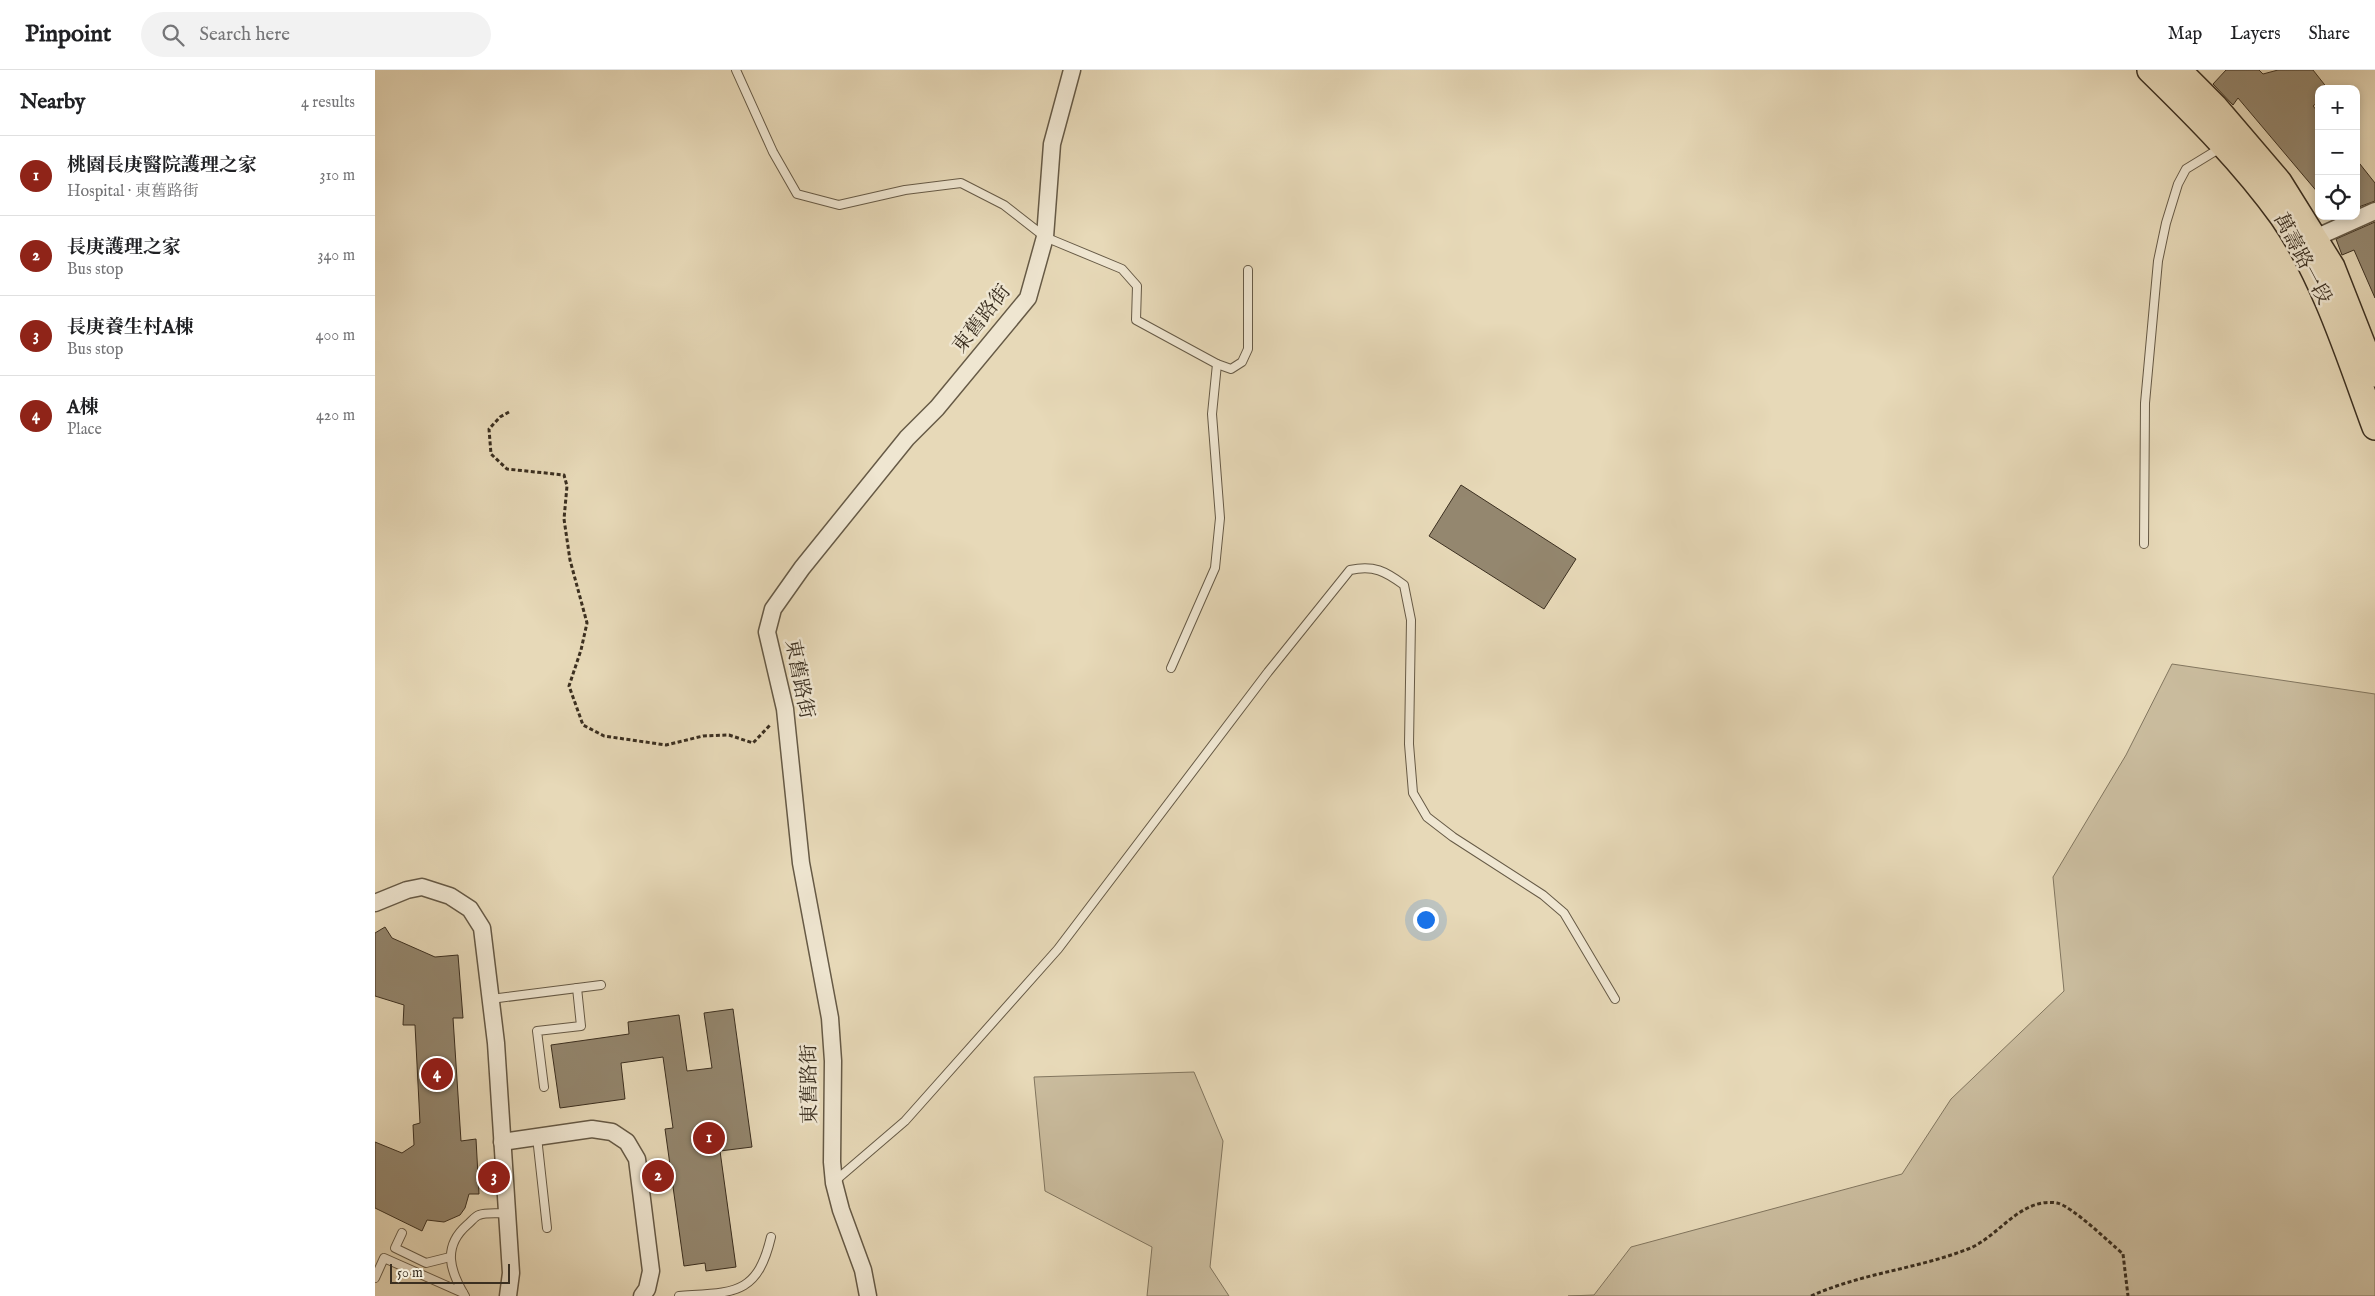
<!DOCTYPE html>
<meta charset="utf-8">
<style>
body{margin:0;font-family:"IM FELL English","Noto Serif TC",serif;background:#f2f2f2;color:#202124}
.controls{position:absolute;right:15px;top:15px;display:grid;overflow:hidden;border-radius:10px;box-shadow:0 2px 8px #0003}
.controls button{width:45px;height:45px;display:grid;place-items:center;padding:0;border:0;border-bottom:1px solid #e0e0e0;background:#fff;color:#202124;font:25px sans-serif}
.scale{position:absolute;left:15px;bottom:12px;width:120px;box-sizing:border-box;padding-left:5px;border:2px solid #3b2f20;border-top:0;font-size:14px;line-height:18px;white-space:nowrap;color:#3b2f20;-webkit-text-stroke:4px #efe6d1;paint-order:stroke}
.you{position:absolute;left:1050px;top:849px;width:18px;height:18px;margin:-12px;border:4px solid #fff;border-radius:50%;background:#1a73e8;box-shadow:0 0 0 8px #1a73e833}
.badge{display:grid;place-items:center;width:32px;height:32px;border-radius:50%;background:#8f2418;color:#fff;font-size:16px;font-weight:700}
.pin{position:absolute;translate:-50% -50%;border:2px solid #fff;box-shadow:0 1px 5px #0006}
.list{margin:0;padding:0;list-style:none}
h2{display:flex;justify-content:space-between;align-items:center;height:65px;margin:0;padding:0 20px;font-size:21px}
h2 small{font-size:16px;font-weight:400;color:#757577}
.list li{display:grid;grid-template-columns:32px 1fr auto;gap:15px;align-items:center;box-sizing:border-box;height:80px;padding:0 20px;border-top:1px solid #e0e0e0}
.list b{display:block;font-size:19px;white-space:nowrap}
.list p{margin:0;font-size:16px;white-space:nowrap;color:#757577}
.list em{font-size:16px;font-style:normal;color:#757577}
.icon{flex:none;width:28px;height:28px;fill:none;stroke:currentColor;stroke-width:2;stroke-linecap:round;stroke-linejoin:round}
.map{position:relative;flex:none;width:2000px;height:1226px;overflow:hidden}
header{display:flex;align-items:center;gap:30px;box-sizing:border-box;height:70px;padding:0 25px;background:#fff;border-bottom:1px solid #e0e0e0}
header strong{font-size:24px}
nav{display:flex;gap:28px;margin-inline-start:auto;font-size:18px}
.search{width:350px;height:45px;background:#f2f2f2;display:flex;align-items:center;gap:12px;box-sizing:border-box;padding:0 18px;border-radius:28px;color:#757577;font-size:19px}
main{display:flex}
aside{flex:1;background:#fff}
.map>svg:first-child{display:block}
.green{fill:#cabc9e;stroke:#82765f}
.building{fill:#94876f;stroke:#3b2f20}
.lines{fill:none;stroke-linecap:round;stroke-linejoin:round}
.lane-casing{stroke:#665a46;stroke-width:10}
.street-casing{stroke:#665a46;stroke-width:19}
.primary-casing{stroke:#3b2f20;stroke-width:28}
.path{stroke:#3b2f20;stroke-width:3;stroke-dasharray:4 2.5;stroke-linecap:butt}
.lane{stroke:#efe6d1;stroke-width:8}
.street{stroke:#efe6d1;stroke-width:16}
.primary{stroke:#e7d9b8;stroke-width:25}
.labels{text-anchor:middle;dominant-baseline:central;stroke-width:5;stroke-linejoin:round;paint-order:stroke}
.street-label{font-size:20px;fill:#3b2f20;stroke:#efe6d1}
</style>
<header>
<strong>Pinpoint</strong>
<div class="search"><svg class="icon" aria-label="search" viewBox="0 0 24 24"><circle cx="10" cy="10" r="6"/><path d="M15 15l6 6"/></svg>Search here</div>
<nav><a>Map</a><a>Layers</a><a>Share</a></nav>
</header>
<main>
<aside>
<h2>Nearby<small>4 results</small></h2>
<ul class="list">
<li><span class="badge">1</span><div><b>桃園長庚醫院護理之家</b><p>Hospital · 東舊路街</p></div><em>310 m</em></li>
<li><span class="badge">2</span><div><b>長庚護理之家</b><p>Bus stop</p></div><em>340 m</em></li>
<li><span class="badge">3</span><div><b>長庚養生村A棟</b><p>Bus stop</p></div><em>400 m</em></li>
<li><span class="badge">4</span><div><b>A棟</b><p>Place</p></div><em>420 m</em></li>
</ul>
</aside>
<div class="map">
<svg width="2000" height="1226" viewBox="0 0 2000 1226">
<rect width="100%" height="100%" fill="#e7d9b8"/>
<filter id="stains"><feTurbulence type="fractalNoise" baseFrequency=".004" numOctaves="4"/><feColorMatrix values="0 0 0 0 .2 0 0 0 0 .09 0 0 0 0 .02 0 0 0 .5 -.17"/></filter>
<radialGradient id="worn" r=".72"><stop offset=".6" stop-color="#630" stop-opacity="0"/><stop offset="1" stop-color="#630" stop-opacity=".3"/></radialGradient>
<!-- green -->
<g class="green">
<path d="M1797,594L2000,624V1226H1193L1219,1225L1256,1177L1527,1104L1576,1029L1689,921L1678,807L1751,685Z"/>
<path d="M819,1002L848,1071L835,1197L854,1226H772L777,1177L670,1121L659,1007Z"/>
</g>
<!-- building -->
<g class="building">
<path d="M1851,0H1884L1888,4L1903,0H1938L1953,19H1944V31L1938,36L1944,43V124L1863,28L1858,35L1838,14Z"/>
<path d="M1981,89L2000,113V131L1981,138Z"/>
<path d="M2000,152V228L1979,180L1967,185L1961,169Z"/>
<path d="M1086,415L1201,489L1169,539L1054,466Z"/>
<path d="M10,857L17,868L60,887L83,885L88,948H78L86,1071L101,1069L104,1124H94L90,1138L85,1145L69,1152L52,1150L47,1161L0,1138V1072L27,1083L39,1075L38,1055L45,1053L40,955H28L29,935L0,926V863Z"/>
<path d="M358,939L377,1077L345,1081L361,1197L331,1201L330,1193L309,1196L290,1059L298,1058L288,987L246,993L250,1029L185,1038L176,975L254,964L253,952L304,945L312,1001L337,998L329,943Z"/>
</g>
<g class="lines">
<!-- lane casing -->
<g class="lane-casing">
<g id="lane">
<path d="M361,0L398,82L422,124L464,135L530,120L586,113L629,135L670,167L747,199L762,216L761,250L842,294L837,344L845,448L840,498L796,598"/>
<path d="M842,294L856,299L867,292L873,279V200"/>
<path d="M1769,474L1770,333L1783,191L1791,153L1803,114L1811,99L1847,77"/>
<path d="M116,929L226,915"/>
<path d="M169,1017L162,961L206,956L202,918"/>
<path d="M162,1067L172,1158"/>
<path d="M460,1111L530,1051L683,879L893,602L975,500C999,495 1010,501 1029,515L1036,550L1034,674L1038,723L1052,747L1078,767L1168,825L1189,843L1240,929"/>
<path d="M27,1163L20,1178L51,1193L75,1187"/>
<path d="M0,1208L9,1188L88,1223"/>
<path d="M90,1226C75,1201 67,1177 92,1155C96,1152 100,1146 104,1145C112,1142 124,1144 132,1143"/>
<path d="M304,1226C359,1222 382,1226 396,1167"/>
</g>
</g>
<!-- street casing -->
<g class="street-casing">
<g id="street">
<path d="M1940,168L2000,141"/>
<path d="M0,833L32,820L47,817L75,826L95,839L107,858L121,973L136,1203L133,1226"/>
<path d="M127,1072L217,1059L237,1062L252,1072L262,1089L276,1201L272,1219L267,1226"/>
<path d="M493,1226L488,1200L466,1140L459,1113L457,1092L458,991L455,948L426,793L410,639L392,562L398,539L427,498L532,368L562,338L653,228L670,167L677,74L697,0"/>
</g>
</g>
<!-- primary casing -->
<g class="primary-casing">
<g id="primary">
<path d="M1775,0C1822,46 1869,93 1907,146C1949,206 1975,289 2000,357"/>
<path d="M1803,0L1840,37L1904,112L1957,197L1999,304"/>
</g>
</g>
<!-- path -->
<g class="path">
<path d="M134,342L125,347L114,359L116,384L132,399L189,405L192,416L189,449L195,490L212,553L206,580L194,616L208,655L229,666L291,675L328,666L354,665L378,673L396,654"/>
<path d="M1436,1226C1487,1203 1542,1199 1593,1179C1624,1167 1645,1127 1682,1133C1697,1136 1735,1173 1748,1184L1753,1226"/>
</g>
<!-- lane -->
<use href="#lane" class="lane"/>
<!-- street -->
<use href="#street" class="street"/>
<!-- primary -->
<use href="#primary" class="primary"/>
</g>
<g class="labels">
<!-- street labels -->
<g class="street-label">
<text transform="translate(1927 189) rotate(62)">萬壽路一段</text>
<text transform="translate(607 249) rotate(-52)">東舊路街</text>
<text transform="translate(424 609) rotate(79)">東舊路街</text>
<text transform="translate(435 1014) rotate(-91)">東舊路街</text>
</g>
</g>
<rect width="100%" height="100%" filter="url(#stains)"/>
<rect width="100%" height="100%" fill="url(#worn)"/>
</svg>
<div class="controls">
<button>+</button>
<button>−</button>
<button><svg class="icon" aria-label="locate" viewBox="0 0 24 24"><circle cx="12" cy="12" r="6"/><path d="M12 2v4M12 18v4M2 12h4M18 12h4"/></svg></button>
</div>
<div class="scale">50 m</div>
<div class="you"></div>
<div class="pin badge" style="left:334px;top:1068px">1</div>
<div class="pin badge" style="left:283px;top:1106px">2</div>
<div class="pin badge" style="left:119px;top:1107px">3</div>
<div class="pin badge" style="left:62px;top:1004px">4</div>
</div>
</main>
